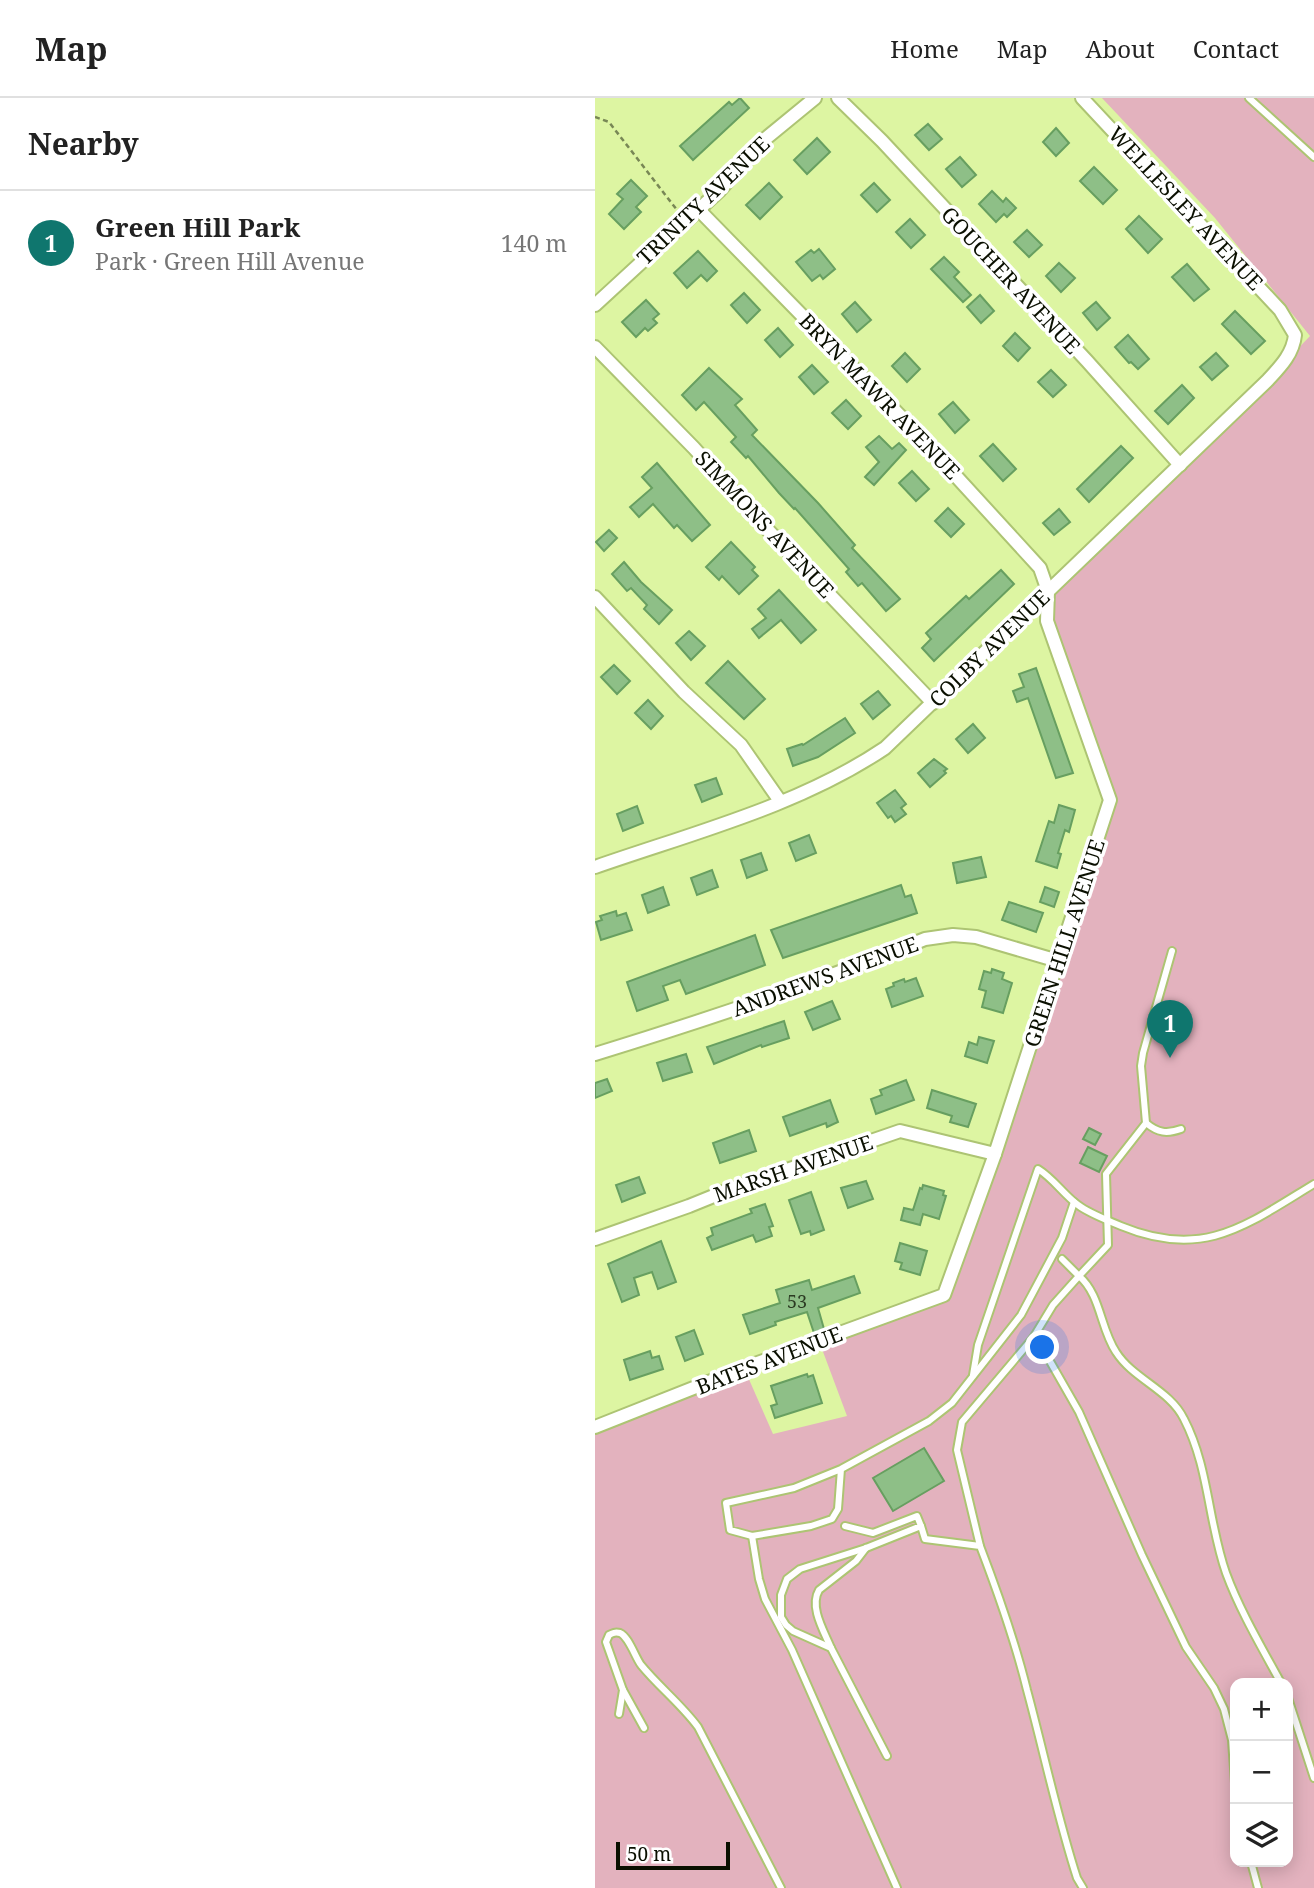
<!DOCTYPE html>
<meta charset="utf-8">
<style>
body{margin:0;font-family:"Noto Serif",serif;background:#f2f2f2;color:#222}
.controls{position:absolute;right:21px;bottom:21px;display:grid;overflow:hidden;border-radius:14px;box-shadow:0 4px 18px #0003}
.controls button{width:63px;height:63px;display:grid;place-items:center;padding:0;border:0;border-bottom:2px solid #e0e0e0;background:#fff;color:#222;font:35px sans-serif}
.scale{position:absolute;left:21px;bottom:18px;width:114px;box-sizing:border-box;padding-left:7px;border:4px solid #0a0f00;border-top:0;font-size:19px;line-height:24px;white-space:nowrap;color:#0a0f00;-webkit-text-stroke:5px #fff;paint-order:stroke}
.you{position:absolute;left:448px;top:1250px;width:24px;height:24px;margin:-18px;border:5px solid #fff;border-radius:50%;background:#1a73e8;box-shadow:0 0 0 10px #1a73e833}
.badge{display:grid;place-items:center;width:46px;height:46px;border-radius:50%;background:#0f766e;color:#fff;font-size:23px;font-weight:700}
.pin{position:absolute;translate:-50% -58px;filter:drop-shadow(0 2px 4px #0008)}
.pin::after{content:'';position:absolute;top:37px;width:24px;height:21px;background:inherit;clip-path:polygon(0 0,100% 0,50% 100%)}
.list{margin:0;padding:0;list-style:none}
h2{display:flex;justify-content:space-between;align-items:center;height:91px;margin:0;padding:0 28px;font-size:30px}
h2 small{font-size:23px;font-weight:400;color:#767676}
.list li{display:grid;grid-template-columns:46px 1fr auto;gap:21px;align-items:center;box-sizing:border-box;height:105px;padding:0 28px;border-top:2px solid #e0e0e0}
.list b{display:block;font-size:26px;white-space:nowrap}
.list p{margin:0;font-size:23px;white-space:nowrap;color:#767676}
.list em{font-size:23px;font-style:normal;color:#767676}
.icon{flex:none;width:38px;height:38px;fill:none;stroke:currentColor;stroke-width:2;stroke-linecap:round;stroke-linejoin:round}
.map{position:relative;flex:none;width:719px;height:1790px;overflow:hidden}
header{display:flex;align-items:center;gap:42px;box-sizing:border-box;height:98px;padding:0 35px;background:#fff;border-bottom:2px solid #e0e0e0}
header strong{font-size:33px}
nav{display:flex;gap:38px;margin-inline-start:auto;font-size:24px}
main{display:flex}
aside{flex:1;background:#fff}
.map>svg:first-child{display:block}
.park{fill:#e3b2be;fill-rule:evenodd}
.building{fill:#8ebf87;stroke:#679f60;stroke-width:2}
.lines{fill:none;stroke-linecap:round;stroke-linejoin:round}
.lane-casing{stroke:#adc473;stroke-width:10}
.street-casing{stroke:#adc473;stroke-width:16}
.path{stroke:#788755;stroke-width:2.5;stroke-dasharray:5 3.5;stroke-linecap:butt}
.lane{stroke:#fff;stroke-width:6}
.street{stroke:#fff;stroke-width:12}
.labels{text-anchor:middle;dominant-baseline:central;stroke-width:7;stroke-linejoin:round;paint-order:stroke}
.number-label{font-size:18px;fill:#2b3b22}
.street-label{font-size:21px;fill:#0a0f00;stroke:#fff}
</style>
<header>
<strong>Map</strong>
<nav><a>Home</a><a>Map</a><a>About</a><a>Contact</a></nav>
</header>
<main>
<aside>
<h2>Nearby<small></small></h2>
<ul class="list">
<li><span class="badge">1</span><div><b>Green Hill Park</b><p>Park · Green Hill Avenue</p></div><em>140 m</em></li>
</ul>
</aside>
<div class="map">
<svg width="719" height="1790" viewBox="0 0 719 1790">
<rect width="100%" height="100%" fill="#ddf5a2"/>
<!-- park -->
<path class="park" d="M507,0H719V1790H0V1329L149,1270L178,1336L252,1318L224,1243L349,1196L515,702L452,523L453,493L673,282L715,238L620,120ZM640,1585H693V1764H640Z"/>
<!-- building -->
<g class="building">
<path d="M145,0L154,10L98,62L85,48L134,4L137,7Z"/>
<path d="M333,26L347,41L334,52L320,37Z"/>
<path d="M461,30L474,45L461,58L448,44Z"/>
<path d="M222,40L235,54L212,76L199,62Z"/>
<path d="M365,59L381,77L367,89L351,71Z"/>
<path d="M499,69L522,92L508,106L485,83Z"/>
<path d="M36,82L52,98L41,109L46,114L29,131L14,116L28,101L22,96Z"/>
<path d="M174,85L187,99L165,121L151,107Z"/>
<path d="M279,85L295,102L282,114L266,97Z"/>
<path d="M397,93L408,104L411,100L421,110L412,119L409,116L401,124L384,106Z"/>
<path d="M544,118L567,141L553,155L531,131Z"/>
<path d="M315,121L330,137L316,150L301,134Z"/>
<path d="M432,132L447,147L434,159L419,144Z"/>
<path d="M224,151L240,171L228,181L225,177L217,183L201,164L216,152L219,155Z"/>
<path d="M103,153L122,173L112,183L106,177L92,190L79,175Z"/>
<path d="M349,159L364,174L359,179L376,197L368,204L336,171Z"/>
<path d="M464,165L480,180L466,194L451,178Z"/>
<path d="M592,166L614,191L599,203L577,179Z"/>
<path d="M149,195L165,212L152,225L136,207Z"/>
<path d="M385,197L399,213L386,225L372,209Z"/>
<path d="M51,202L64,216L58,221L62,225L53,233L50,230L41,239L27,224Z"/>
<path d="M260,204L276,222L262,234L247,216Z"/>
<path d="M501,204L515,220L502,232L488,215Z"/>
<path d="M640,213L670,243L656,256L627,226Z"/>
<path d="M183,230L198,247L185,259L170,242Z"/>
<path d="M420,235L435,250L423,263L408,248Z"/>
<path d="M533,237L554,261L543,271L536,264L534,265L520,249Z"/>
<path d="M310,255L325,271L312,284L297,268Z"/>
<path d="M621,255L633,268L617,282L605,269Z"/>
<path d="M217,267L233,284L219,296L204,279Z"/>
<path d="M114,270L147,301L140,307L162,332L157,337L223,405L260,447L257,450L305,501L291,513L267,485L263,488L251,474L254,471L200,410L199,411L184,395L153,358L151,360L136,344L141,339L109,304L101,312L87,297Z"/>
<path d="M456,272L471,287L458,299L443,284Z"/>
<path d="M587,287L599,300L573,326L560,313Z"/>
<path d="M251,302L266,318L253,331L237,315Z"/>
<path d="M358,304L374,322L360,335L344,316Z"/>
<path d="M284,338L297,351L304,345L311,352L279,387L270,379L284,364L271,349Z"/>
<path d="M398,346L421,371L408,383L385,358Z"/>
<path d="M526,348L538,360L494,404L482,391Z"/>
<path d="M62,365L115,427L97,443L82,427L79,430L58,406L44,419L35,409L57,390L47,379Z"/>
<path d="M317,373L334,391L321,403L304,385Z"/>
<path d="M353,410L369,426L356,439L340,423Z"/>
<path d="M464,411L475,424L459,437L448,425Z"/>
<path d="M14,432L22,440L9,453L1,444Z"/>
<path d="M136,444L160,469L157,472L163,478L144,496L127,478L124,482L111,469Z"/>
<path d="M29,464L46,484L77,512L64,526L49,511L52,507L36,490L32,493L17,476Z"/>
<path d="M406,472L419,486L339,563L327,550L336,541L331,535L371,498L374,501Z"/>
<path d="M184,492L221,532L206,545L186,522L164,540L157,531L171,520L163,511Z"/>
<path d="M94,533L110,548L96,562L81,545Z"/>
<path d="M133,563L170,601L149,621L111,585Z"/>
<path d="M19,567L35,583L22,596L6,579Z"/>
<path d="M441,570L478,675L461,680L433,600L422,604L418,593L429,589L424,576Z"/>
<path d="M283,593L295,607L278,621L266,606Z"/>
<path d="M53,602L68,618L56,631L40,615Z"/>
<path d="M250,620L260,635L223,659L198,668L192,651L207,646L208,647Z"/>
<path d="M378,626L390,640L373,655L361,641Z"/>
<path d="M339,661L352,671L349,673L351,675L335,689L323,675Z"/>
<path d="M121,680L127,696L107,704L100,687Z"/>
<path d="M300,692L311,706L306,710L311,716L300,724L296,718L293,720L282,705Z"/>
<path d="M464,707L480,712L474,734L470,732L463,755L466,756L462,770L441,763L454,723L459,725Z"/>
<path d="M42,708L48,725L28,733L22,716Z"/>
<path d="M214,737L221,755L201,763L194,745Z"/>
<path d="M166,755L172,772L152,780L146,762Z"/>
<path d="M386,759L391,779L362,785L358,765Z"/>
<path d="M117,772L123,789L102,797L96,780Z"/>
<path d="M306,787L310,799L316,797L322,815L188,860L176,832Z"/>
<path d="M68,789L74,807L53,815L47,797Z"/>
<path d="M450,789L464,794L459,809L445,804Z"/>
<path d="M414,804L448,815L441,834L407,822Z"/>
<path d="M21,813L22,818L31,815L37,832L6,842L1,824L7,822L5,818Z"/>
<path d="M160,837L170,867L91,896L85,882L68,888L73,902L42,913L32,884Z"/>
<path d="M397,871L409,875L407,881L417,885L408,915L387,909L391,893L384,891L389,873L396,875Z"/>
<path d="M321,880L328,898L297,909L291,891L299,888L298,885L309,881L310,884Z"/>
<path d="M237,903L245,921L218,932L210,914Z"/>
<path d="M189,923L194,940L167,949L166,947L119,966L112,949Z"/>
<path d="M384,939L399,943L392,965L370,958L374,944L382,947Z"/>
<path d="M91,956L97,974L68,983L62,965Z"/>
<path d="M12,981L17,993L0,1000V985Z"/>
<path d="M311,982L319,1002L281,1016L276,1001L287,997L285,992Z"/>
<path d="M337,992L381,1006L373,1029L355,1024L357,1018L332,1010Z"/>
<path d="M235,1002L243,1024L232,1029L231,1025L195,1038L188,1019Z"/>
<path d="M494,1030L506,1036L500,1047L488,1041Z"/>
<path d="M154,1032L161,1053L125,1065L118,1045Z"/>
<path d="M493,1049L512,1058L504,1074L485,1065Z"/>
<path d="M44,1079L50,1095L27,1104L21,1087Z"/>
<path d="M271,1083L278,1101L253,1110L246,1090Z"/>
<path d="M328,1087L349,1093L348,1097L351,1098L344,1121L328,1116L325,1127L306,1122L309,1110L318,1112L325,1090L327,1091Z"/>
<path d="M216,1094L229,1132L216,1137L215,1133L206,1136L194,1102Z"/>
<path d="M170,1106L178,1128L174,1129L177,1138L161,1144L158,1137L117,1152L112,1140L118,1137L116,1130L157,1115L155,1111Z"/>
<path d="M66,1143L81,1184L63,1191L57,1174L39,1180L44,1197L27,1204L13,1166Z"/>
<path d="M305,1145L332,1153L325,1177L305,1171L307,1165L300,1163Z"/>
<path d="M259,1178L265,1195L223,1210L229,1231L219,1235L212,1214L180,1224L181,1227L155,1236L148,1217L185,1205L181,1192L214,1182L217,1192Z"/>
<path d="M99,1232L108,1256L90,1263L81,1239Z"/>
<path d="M55,1253L57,1260L64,1258L68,1271L35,1282L29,1262Z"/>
<path d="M212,1276L213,1279L218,1277L227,1305L180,1320L176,1308L182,1306L176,1288Z"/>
<path d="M329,1350L349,1383L298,1413L278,1380Z"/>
</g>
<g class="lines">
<!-- lane casing -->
<g class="lane-casing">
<g id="lane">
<path d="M654,0L719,59"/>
<path d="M577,853L548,955L546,968L551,1025L511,1076L513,1147L484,1178C506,1197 505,1230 521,1254C538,1281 575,1292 589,1321C614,1369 613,1424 631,1475C645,1513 667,1550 686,1585"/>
<path d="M551,1025C563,1035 572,1036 586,1031"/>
<path d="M438,1240L458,1207L484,1178L467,1161"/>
<path d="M378,1277L383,1247L443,1071C459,1081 468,1096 483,1107C495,1116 512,1122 526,1128C608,1162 650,1128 719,1086"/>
<path d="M246,1371L243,1411L237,1421L216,1428L157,1438L135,1432L131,1405L199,1390L246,1371L334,1323L357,1305L426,1217L467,1140L479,1104"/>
<path d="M250,1428L278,1435L322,1418L326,1428L271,1450L205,1471L192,1481L186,1497V1519L191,1527L198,1533L236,1550L292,1658"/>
<path d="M326,1428L330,1441L385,1448C403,1495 420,1543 432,1592C449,1655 462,1718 482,1780L488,1790"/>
<path d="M157,1438L164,1481L170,1501L197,1552L302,1790"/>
<path d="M385,1448L362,1352L367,1324L438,1240L448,1251L484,1314L547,1457L591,1549L619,1590L629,1611L637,1642L640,1685"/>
<path d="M236,1550C229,1533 214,1509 224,1492L261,1463L271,1450"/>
<path d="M28,1592L49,1630"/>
<path d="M693,1600L719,1680"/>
<path d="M24,1616L28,1592L11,1544L14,1537C18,1535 20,1534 25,1535C34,1539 40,1559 46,1567C64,1589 86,1606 103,1629L186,1790"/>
<path d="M656,1764L663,1790"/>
</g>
</g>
<!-- street casing -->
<g class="street-casing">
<g id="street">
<path d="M243,0L287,43L492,263L585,367"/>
<path d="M0,207L125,92L170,41L220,0"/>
<path d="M0,249L99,350L169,428L338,605"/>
<path d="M0,499L89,594L146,647L185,703"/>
<path d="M0,769C97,735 204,708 290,650L673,282C685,269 698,256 700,237L685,212L487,0"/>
<path d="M0,956C111,922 222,885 330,841L358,837L381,839L463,863"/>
<path d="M0,1141L94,1108L131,1093L305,1033L400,1056"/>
<path d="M0,1329L149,1270L349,1197L400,1056L515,702L452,523L453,493L445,470L317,330L104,112"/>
</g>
</g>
<!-- path -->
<path class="path" d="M0,19L14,24L82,112"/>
<!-- lane -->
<use href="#lane" class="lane"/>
<!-- street -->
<use href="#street" class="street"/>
</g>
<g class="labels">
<!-- number labels -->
<g class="number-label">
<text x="202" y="1203">53</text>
</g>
<!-- street labels -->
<g class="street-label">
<text transform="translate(108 102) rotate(-44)">TRINITY AVENUE</text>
<text transform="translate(591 110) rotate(47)">WELLESLEY AVENUE</text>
<text transform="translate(416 182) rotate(47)">GOUCHER AVENUE</text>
<text transform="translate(285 298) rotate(46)">BRYN MAWR AVENUE</text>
<text transform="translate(170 426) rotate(47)">SIMMONS AVENUE</text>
<text transform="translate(394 550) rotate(-44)">COLBY AVENUE</text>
<text transform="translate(469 845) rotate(-72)">GREEN HILL AVENUE</text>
<text transform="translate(230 878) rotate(-20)">ANDREWS AVENUE</text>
<text transform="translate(198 1070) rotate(-19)">MARSH AVENUE</text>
<text transform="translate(174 1262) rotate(-21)">BATES AVENUE</text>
</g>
</g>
</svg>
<div class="controls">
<button>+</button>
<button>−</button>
<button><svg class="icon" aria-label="layers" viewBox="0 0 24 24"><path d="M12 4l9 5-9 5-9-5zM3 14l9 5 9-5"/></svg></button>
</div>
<div class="scale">50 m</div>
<div class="you"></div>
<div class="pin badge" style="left:575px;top:960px">1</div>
</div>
</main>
